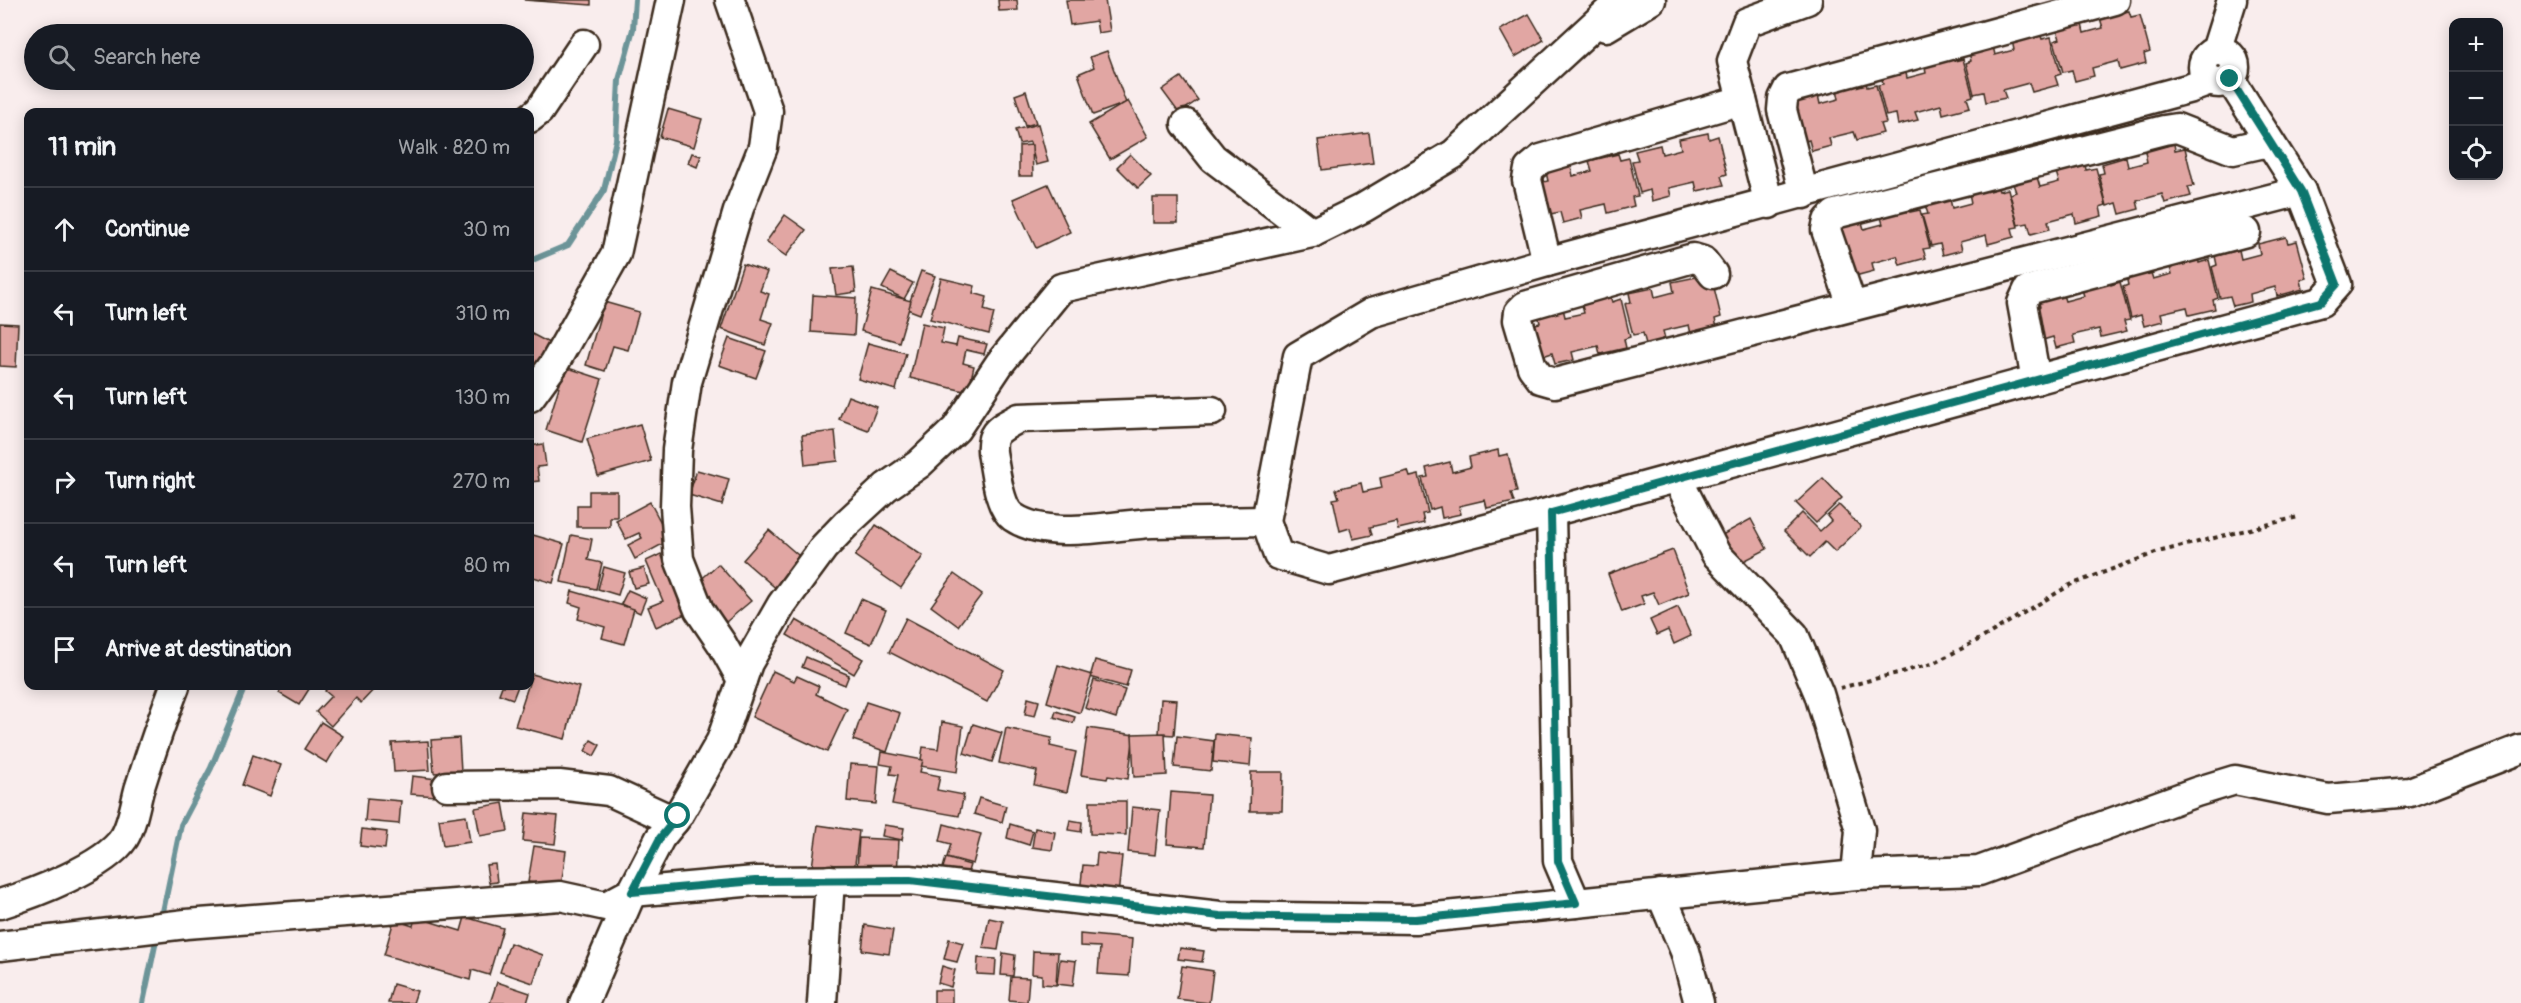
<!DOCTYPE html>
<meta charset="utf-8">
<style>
body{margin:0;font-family:Pangolin,sans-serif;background:#20242c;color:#f1f3f6}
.controls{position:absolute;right:18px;top:18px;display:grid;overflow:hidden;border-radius:12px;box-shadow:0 3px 15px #0003}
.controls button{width:54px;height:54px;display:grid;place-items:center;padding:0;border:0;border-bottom:2px solid #363941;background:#171b24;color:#f1f3f6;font:30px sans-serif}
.stop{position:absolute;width:18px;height:18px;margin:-14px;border:4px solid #0f766e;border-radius:50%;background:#fff}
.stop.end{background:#0f766e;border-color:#fff;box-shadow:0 2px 6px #0008}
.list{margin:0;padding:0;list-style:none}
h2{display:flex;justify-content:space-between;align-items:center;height:78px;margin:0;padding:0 24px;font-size:26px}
h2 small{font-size:20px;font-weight:400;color:#9ea1a6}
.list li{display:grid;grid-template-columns:39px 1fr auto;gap:18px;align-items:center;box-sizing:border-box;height:84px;padding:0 24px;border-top:2px solid #363941}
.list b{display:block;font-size:22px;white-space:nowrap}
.list em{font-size:20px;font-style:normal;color:#9ea1a6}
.icon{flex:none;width:33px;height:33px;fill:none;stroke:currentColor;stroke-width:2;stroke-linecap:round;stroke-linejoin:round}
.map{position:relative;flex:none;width:2521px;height:1003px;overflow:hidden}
.search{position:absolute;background:#171b24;box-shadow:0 3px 15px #0003;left:24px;top:24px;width:510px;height:66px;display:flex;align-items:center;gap:15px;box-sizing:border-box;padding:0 21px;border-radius:33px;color:#9ea1a6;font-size:22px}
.panel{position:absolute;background:#171b24;box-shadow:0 3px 15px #0003;left:24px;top:108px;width:510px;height:582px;border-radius:12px}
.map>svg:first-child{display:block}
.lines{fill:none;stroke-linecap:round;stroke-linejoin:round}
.stream{stroke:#6c9498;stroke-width:6}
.building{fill:#e1a6a3;stroke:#3b2a1e;stroke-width:1.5}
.minor-casing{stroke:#3b2a1e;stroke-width:33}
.path{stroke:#3b2a1e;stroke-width:4;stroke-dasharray:4.5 4.5;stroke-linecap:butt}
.minor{stroke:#fff;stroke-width:28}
.route{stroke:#0f766e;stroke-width:8}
</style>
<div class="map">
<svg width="2521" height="1003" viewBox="0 0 2521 1003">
<rect width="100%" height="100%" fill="#f9eded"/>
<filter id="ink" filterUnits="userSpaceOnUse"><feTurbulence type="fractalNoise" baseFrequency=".0167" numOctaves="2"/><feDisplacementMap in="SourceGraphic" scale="12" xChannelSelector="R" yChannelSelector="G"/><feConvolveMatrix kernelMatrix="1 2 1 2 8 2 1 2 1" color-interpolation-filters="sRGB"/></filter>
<g filter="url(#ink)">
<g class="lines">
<!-- stream -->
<g class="stream">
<path d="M530,261L568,245L604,190L616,140L619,80L633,29L635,0"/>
<path d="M161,921L181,825L211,768L245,686"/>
<path d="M143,1003L157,936"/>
</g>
</g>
<!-- building -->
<g class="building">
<path d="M524,0H591V5Z"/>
<path d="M998,0H1017L1018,10L999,11Z"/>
<path d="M1066,0H1105L1110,31L1098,33L1096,21L1070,25Z"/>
<path d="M2129,11L2131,17L2140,15L2150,52L2144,54L2146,63L2120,70L2118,61L2092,68L2094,76L2075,81L2072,70L2063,72L2054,41L2060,39L2057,30L2082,24L2084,33L2103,28L2100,18Z"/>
<path d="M1529,14L1544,40L1515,57L1500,30Z"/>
<path d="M2040,33L2042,39L2051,37L2061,74L2055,76L2058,85L2032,92L2029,83L2003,90L2006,98L1986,102L1984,92L1974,94L1966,63L1971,61L1969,52L1993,46L1995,55L2014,50L2012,40Z"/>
<path d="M1107,51L1126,103L1093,115L1078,74L1094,67L1090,57Z"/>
<path d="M1952,55L1954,61L1963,59L1973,96L1967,98L1970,107L1943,114L1941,105L1915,112L1918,120L1898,125L1896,114L1886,116L1878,85L1883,84L1881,74L1905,68L1907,78L1926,73L1924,63Z"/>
<path d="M1181,77L1198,100L1179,113L1162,90Z"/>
<path d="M1866,82L1867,87L1876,85L1886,123L1880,124L1883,133L1857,140L1854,132L1829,138L1831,146L1812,151L1809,140L1799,143L1794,101L1818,95L1820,104L1839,99L1837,89Z"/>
<path d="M1026,91L1036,123L1025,126L1015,95Z"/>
<path d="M1128,101L1148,137L1110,159L1089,124Z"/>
<path d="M668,109L702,119L694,147L660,137Z"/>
<path d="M1038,124L1048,162L1036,165L1030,142L1019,144L1015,130Z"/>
<path d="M1369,133L1373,163L1322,170L1318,140Z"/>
<path d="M1708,133L1709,139L1718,136L1727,174L1721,176L1724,185L1697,191L1695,182L1669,188L1671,196L1652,201L1650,190L1640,193L1632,161L1638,160L1635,151L1660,145L1662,154L1681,149L1679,139Z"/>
<path d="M2174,144L2175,150L2185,148L2194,186L2188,187L2191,196L2165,203L2162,194L2137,201L2139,209L2120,214L2117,203L2107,206L2099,174L2104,173L2102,164L2126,157L2128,167L2147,162L2145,152Z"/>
<path d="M1032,145L1033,176H1019V146Z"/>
<path d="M692,153L701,156L697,167L688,163Z"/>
<path d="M1130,154L1151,176L1138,188L1117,167Z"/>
<path d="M1618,154L1620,160L1629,158L1638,196L1632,197L1634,206L1608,213L1606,204L1580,210L1582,218L1563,223L1560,212L1550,214L1543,182L1548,181L1546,172L1571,166L1573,176L1592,171L1589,161Z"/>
<path d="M2085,164L2086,170L2096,168L2106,205L2100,207L2102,216L2076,223L2074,214L2048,221L2050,229L2031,234L2028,223L2018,225L2010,194L2016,192L2013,184L2037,177L2040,187L2059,182L2056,172Z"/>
<path d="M1048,184L1070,232L1036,248L1013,199Z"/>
<path d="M1997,185L1999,191L2008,189L2018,227L2012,228L2014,237L1988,244L1986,235L1960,242L1962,250L1943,255L1940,244L1931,246L1922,215L1928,214L1925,205L1950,199L1952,208L1971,203L1969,193Z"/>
<rect x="1153" y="198" width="25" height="25"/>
<path d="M1909,206L1910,212L1920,210L1930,248L1923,249L1926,258L1900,265L1897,256L1872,263L1874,271L1855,276L1837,226L1861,219L1864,229L1883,224L1880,214Z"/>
<path d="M785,215L806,230L786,256L766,242Z"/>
<path d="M2286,237L2288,243L2297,241L2307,278L2301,280L2303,289L2277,296L2275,287L2250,294L2251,302L2233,306L2230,296L2220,298L2212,267L2217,265L2215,256L2239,250L2241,259L2260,254L2258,244Z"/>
<path d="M2198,257L2199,263L2209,260L2218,298L2213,300L2215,309L2189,315L2187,307L2161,313L2163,321L2144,326L2141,315L2131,318L2123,287L2128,285L2126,276L2150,270L2153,279L2172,274L2169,264Z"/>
<path d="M743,264L767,272L760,291L769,294L761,319L773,323L765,345L721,329Z"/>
<path d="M853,267L856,292L836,295L832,269Z"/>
<path d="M921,271L935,276L920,314L907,309Z"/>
<path d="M891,272L913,283L904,299L882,288Z"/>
<path d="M1701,276L1712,279L1721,317L1715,319L1717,328L1691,334L1689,325L1663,331L1665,339L1646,344L1643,333L1633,335L1625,304L1631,302L1629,293L1653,288L1655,297L1674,292L1672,282Z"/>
<path d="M941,278L975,286L973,293L987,297L984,310L994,313L989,334L930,319Z"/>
<path d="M2110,279L2111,285L2120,282L2130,320L2124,321L2127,331L2101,337L2099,329L2073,335L2075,343L2056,348L2053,337L2043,340L2035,309L2040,307L2038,298L2062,292L2065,301L2084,296L2081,286Z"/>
<path d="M872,290L911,301L899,342L861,331Z"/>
<path d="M813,295L856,298L854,335L811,332Z"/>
<path d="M1610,296L1612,302L1621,299L1630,337L1624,339L1626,348L1600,354L1598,346L1572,352L1574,360L1555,364L1552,353L1543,356L1535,324L1540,323L1538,314L1563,308L1565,317L1584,313L1581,302Z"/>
<path d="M604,302L639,312L628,350L613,346L605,371L586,365Z"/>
<path d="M0,323L18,324L16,367L0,366Z"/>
<path d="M922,323L944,328L941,343L956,346L958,338L987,344L984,354L966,350L963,363L974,366L968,392L910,378Z"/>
<path d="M530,333L551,344L530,380Z"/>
<path d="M729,338L766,351L756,378L719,365Z"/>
<path d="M868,343L906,353L896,390L858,379Z"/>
<path d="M565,367L602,379L582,442L546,430Z"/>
<path d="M848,396L877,407L868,430L839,419Z"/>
<path d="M640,424L651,461L598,476L587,439Z"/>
<path d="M835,431L838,461L805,465L802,435Z"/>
<path d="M543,444L546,466L537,467L539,481L530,482V446Z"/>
<path d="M1498,450L1499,456L1508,454L1517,492L1511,493L1514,502L1487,508L1485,500L1459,506L1461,514L1442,518L1440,507L1430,510L1422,478L1428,477L1426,468L1450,462L1452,472L1471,467L1469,457Z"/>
<path d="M697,470L729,479L722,505L689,495Z"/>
<path d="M1408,471L1410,477L1419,475L1428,513L1422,514L1424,523L1398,529L1396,521L1370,527L1372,535L1353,539L1350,528L1340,531L1333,499L1339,498L1336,489L1361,483L1363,492L1382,488L1380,478Z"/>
<path d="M1823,478L1842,498L1816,523L1796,503Z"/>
<path d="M589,491H617V517H610V527H577V505H589Z"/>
<path d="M650,502L670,540L635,559L628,545L642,538L639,533L626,539L616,520Z"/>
<path d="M1839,505L1861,527L1835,552L1825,542L1810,557L1784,531L1802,513L1820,531L1831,521L1827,516Z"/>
<path d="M1751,519L1767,549L1738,564L1722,535Z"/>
<path d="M876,525L923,556L901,588L855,556Z"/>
<path d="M769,530L805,561L779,591L743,560Z"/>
<path d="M533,535L564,544L553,583L530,576V549Z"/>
<path d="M571,535L592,539L588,560L602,563L596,589L561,582Z"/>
<path d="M1673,550L1689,593L1659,605L1653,592L1641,596L1644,604L1622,612L1608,574Z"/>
<path d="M661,554L687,613L656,627L648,607L663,601L646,561Z"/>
<path d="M718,564L751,601L726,622L694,586Z"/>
<path d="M604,567L625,573L618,595L598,589Z"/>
<path d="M644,568L649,584L634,588L629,572Z"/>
<path d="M954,574L982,594L958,626L931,606Z"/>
<path d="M628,590L646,598L640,613L621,604Z"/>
<path d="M572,591L634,609L624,644L602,638L605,627L578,619L581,607L569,603Z"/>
<path d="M861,599L886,610L871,644L846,633Z"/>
<path d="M1678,607L1691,636L1674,644L1668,630L1657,635L1650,620Z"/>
<path d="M906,618L1004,670L987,702L889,652Z"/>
<path d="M796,620L863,659L854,674L787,635Z"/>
<path d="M806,657L849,675L845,685L802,667Z"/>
<path d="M1095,660L1131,670L1126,687L1090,677Z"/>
<path d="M1058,665L1092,675L1080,713L1047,702Z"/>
<path d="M773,671L794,681L797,676L819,686L816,694L847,709L827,752L752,717Z"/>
<path d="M532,674L579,687L565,739L515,726Z"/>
<path d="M1094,680L1125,690L1116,718L1085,708Z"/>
<path d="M283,686H311L299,705L279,693Z"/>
<path d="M329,686H377L361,703L356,698L331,726L316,712L331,696L325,691Z"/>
<path d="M502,686H518L513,699L499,694Z"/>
<path d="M1028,698L1039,701L1035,716L1025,714Z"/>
<path d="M1161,699L1177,700L1174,735L1159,734Z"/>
<path d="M866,702L900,713L887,752L853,740Z"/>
<path d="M1056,711L1075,717L1073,723L1054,717Z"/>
<path d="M321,722L343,736L327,763L304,749Z"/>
<path d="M942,722L963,726L957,772L920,766L923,747L938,749Z"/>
<path d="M973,724L1002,733L992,762L964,753Z"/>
<path d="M1006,728L1052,738L1050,746L1076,752L1067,792L1034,785L1037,771L999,763Z"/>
<path d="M1088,728L1134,735L1128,779L1108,776L1107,779L1081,775Z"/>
<path d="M1165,733L1167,775L1134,777L1132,734Z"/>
<path d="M1215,734L1252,738L1250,766L1213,762Z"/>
<path d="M1177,736L1214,741L1211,771L1174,767Z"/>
<path d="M459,738L461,771L434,773L431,740Z"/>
<path d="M591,740L600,745L594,756L585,751Z"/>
<path d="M428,741L430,770L394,772L392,743Z"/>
<path d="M882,752L923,760L920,772L940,776L937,790L964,795L959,816L892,804L898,775L890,774L892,766L880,764Z"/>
<path d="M253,755L281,765L270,796L242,785Z"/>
<path d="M850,764L879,766L876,804L847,801Z"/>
<path d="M1251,772H1283L1282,811H1250Z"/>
<path d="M412,776L437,779L436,796L410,794Z"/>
<path d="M1171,792L1209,795L1204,847L1167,844Z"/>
<path d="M367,798L401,801L399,824L365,821Z"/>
<path d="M979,798L1006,806L1002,822L974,814Z"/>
<path d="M1090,801H1126V835L1090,834Z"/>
<path d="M503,803L508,831L480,836L475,808Z"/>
<path d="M1132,807L1160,810L1155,855L1128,852Z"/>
<path d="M526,813L558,816L555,844L523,841Z"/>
<path d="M466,815L470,842L443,846L439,819Z"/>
<path d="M1070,820L1082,822L1081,832L1068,830Z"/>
<path d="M944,824L981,834L973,864L947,857L951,844L940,841Z"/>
<path d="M1010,824L1033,831L1029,845L1007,838Z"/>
<path d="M818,825L859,831L854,872L812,867Z"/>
<path d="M884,825L904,828L902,840L882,836Z"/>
<path d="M1035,828L1055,832L1052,850L1032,847Z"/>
<path d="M362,829L387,832L385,849L360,846Z"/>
<path d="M859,838L899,840L897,874L857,870Z"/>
<path d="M534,846L566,851L561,887L528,882Z"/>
<path d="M1097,853L1122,856L1118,896L1080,892L1083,865L1096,866Z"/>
<path d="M946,858L970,865L966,878L942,871Z"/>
<path d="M495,864L497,882L489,883L486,865Z"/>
<path d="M415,917L461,931L465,917L503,928L489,975L472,970L470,980L384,955L394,920L413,926Z"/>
<path d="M989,918L1003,921L998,950L983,948Z"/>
<path d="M865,925L893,930L889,954L862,950Z"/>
<path d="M1080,934L1132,939L1129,976L1098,974L1100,947L1080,946Z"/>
<path d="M949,939L963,943L957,962L944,959Z"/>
<path d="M510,943L543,955L533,983L500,972Z"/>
<path d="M1180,948L1204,951L1202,962L1178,959Z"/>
<path d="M1033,951L1058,952L1056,985L1042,984V975L1032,974Z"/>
<path d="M1003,953L1015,955L1013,976L1001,975Z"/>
<path d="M978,958L996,959L995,975L977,974Z"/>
<path d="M1060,959L1076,961L1073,986L1057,984Z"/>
<path d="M942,966L955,970L951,987L938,983Z"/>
<path d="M1182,966L1213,971L1209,1003L1177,999Z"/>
<path d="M1011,977L1029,978L1027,1002L1009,1000Z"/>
<path d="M497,982L530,993L527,1003H490Z"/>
<path d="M393,984L417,991L413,1003H388Z"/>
<rect x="934" y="990" width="18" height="13"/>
</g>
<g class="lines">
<!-- minor casing -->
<g class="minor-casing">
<g id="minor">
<path d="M730,0L768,111L763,147L739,208L687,382L677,450L675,507L679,559L699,610L722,644L742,680"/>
<path d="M1606,27L1651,0"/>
<circle cx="2219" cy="67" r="16"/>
<path d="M2216,51L2232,0"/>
<path d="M2210,81L2191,88L1547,262L1371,313L1298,356L1266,521L1278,555L1329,570L1551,512L2321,302L2337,284L2301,191L2230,79"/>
<path d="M530,118L539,111L584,44"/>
<path d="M1186,124L1213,158L1312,233"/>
<path d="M1804,194L1782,110L1783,99L1788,89L2115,0"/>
<path d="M1769,204L1732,61L1747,22L1807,0"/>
<path d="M1547,262L1527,180L1529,169L1541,159L1742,100"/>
<path d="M1713,274L1703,261L1693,258L1525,306L1519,312L1518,320L1532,367L1541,379L1555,383L2301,191"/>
<path d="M1852,306L1826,230L1828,221L1835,214L2164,130L2177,128L2233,150L2269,142"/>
<path d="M2036,380L2022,303L2028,290L2246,232"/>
<path d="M530,397L554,364L616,254L671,0"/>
<path d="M1212,411L1019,418C998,429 988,433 993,458C996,474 999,507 1013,517C1048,541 1113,525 1152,523C1190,522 1228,522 1266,521"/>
<path d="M1677,478L1716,554L1794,635L1819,694L1860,830L1856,875"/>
<path d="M1551,512L1558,861L1576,903"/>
<path d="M447,786L559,785L609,791L674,821"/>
<path d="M1661,894L1685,951L1699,1003"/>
<path d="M0,904C33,894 105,867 124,838C132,825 135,805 139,790C150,755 162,720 175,686"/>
<path d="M0,946L186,924L560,896L606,906L632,892L755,881L910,880L1220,916L1415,919L1856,875L1979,871L2196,792L2235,780L2328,799L2410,792L2521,749"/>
<path d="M584,1003L632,892L660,838L678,816L721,741L748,663L782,604L824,547L847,523L886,487L919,464L956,429L1000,363L1061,288L1312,233L1363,208L1454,154L1621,0"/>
<path d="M822,1003L830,880"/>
</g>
</g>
<!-- path -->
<path class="path" d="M1840,688L1932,664L1982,638L2070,585L2158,552L2298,517"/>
<!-- minor -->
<use href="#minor" class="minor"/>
</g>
</g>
<g class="lines" filter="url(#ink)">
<!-- route -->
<path class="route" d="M678,816L660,838L632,892L755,881L910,880L1220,916L1415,919L1576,903L1558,861L1551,513L2321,302L2337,284L2301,191L2230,79"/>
</g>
</svg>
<div class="controls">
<button>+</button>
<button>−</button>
<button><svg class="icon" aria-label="locate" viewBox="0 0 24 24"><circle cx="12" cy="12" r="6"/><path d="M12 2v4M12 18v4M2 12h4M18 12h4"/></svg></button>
</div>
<div class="stop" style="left:678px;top:816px"></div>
<div class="stop end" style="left:2230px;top:79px"></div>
<div class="search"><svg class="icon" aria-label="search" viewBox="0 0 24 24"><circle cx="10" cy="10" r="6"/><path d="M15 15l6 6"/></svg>Search here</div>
<section class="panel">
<h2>11 min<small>Walk · 820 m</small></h2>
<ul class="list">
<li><svg class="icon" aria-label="ahead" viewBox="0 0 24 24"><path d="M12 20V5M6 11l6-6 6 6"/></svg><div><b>Continue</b></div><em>30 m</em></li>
<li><svg class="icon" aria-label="left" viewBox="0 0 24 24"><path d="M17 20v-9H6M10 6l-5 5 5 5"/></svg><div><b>Turn left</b></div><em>310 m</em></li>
<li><svg class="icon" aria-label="left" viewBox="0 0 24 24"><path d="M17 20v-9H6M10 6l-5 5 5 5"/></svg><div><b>Turn left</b></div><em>130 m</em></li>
<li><svg class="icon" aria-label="right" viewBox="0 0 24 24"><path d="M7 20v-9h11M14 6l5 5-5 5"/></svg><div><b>Turn right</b></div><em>270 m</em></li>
<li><svg class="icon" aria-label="left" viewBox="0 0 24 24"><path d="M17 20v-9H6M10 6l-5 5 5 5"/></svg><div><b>Turn left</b></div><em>80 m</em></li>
<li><svg class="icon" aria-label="arrive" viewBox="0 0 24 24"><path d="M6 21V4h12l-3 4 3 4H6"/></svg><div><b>Arrive at destination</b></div></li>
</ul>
</section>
</div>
